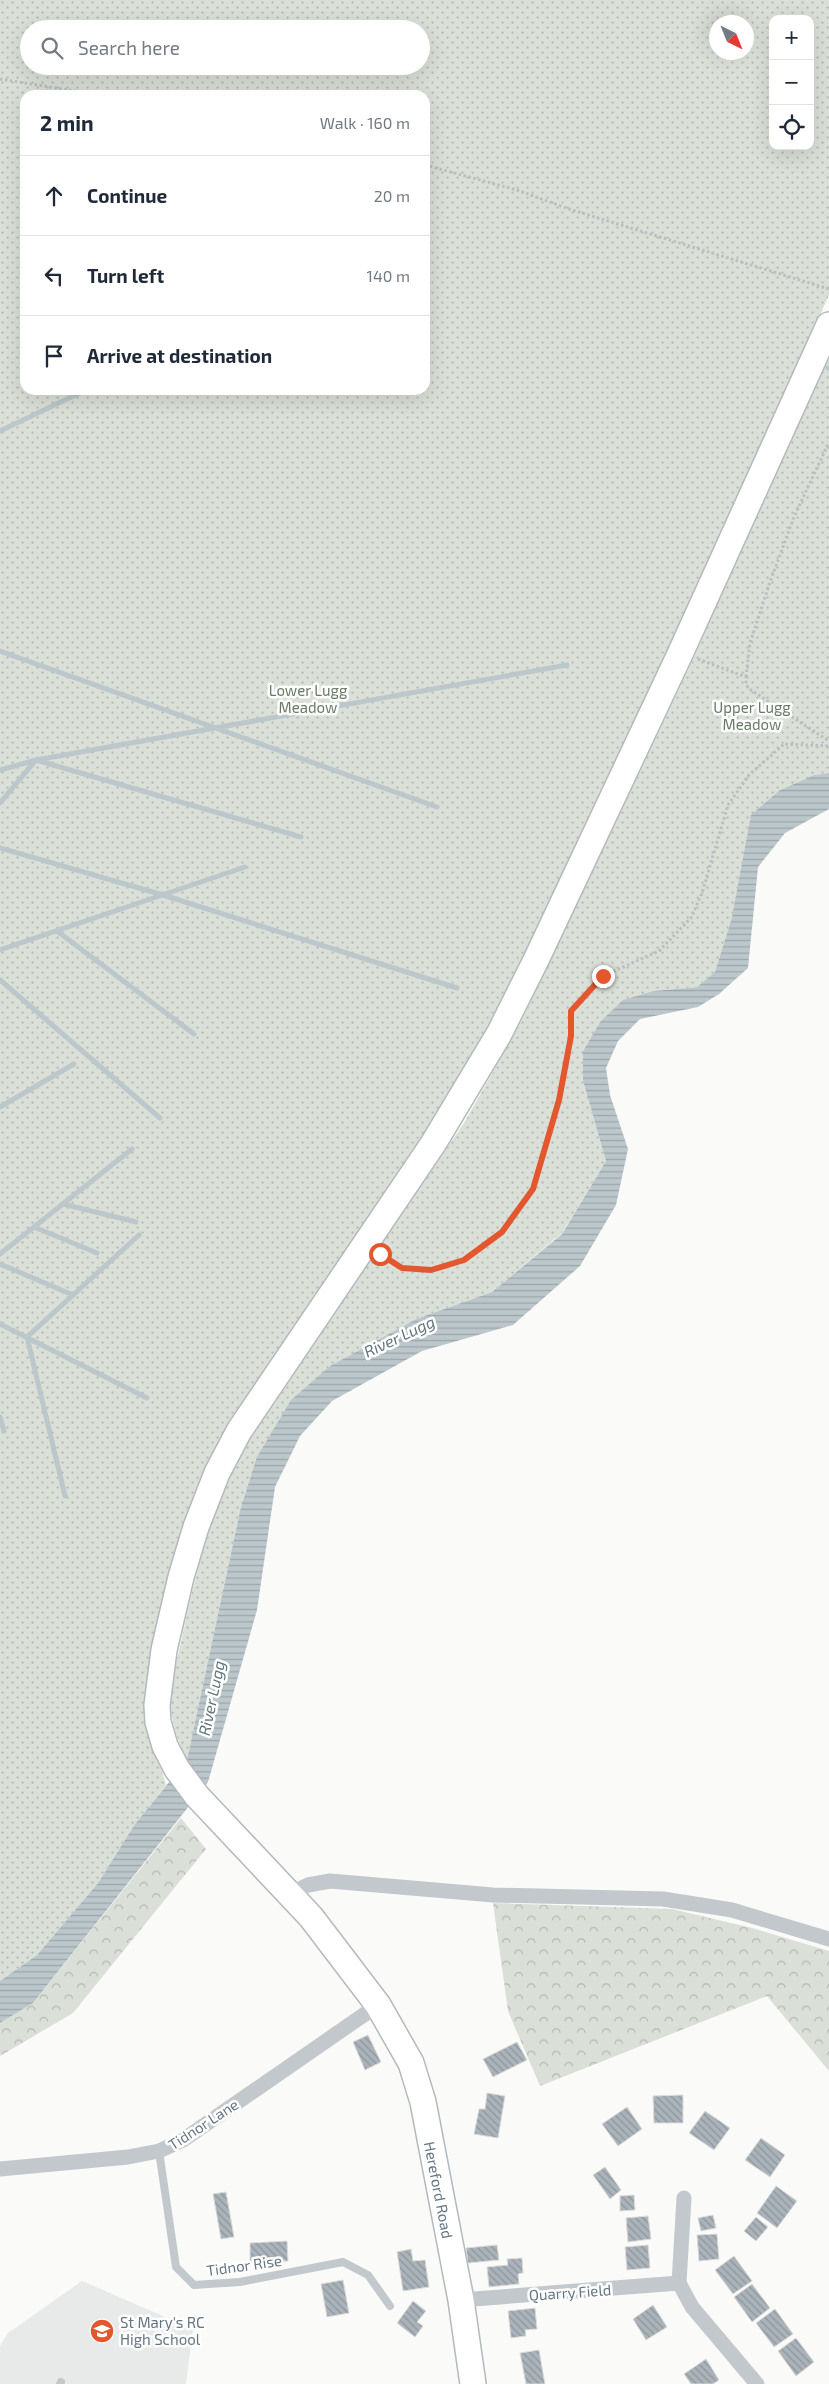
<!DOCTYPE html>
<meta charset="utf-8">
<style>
body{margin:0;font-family:"Exo 2",sans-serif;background:#f2f2f3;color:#1f2937}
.controls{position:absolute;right:15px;top:15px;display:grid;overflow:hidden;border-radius:10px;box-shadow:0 5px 20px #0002}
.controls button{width:45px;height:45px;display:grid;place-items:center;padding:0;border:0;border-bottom:1px solid #e0e1e3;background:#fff;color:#1f2937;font:25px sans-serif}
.compass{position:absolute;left:709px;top:15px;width:45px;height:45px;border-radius:50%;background:#fff;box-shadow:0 5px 20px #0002;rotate:137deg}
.stop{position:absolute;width:15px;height:15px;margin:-11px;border:4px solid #e4572e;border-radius:50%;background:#fff}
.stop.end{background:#e4572e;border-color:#fff;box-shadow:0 1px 5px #0008}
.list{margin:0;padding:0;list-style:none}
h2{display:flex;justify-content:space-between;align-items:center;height:65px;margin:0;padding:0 20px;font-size:21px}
h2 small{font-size:16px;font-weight:400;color:#747a83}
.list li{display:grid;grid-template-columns:32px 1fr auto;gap:15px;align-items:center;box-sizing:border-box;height:80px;padding:0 20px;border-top:1px solid #e0e1e3}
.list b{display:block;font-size:19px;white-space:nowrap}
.list em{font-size:16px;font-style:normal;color:#747a83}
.icon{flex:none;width:28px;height:28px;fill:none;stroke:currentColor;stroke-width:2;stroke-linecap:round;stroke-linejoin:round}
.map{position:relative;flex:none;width:829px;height:2384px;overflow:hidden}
.search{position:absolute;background:#fff;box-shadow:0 5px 20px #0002;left:20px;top:20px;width:410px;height:55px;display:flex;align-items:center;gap:12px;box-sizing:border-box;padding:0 18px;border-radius:28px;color:#747a83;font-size:19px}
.panel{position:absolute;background:#fff;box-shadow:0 5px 20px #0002;left:20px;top:90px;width:410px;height:305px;border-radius:15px}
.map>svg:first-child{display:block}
.built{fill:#e8e9e9}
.forest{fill:url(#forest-crowns)}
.park{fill:url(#park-dots);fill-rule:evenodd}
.water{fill:url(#water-rules)}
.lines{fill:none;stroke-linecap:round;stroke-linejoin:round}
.stream{stroke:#bbc7cb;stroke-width:5}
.building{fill:url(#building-back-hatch);stroke:#dcdcda}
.trunk-casing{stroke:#b4b9bd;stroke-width:28}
.path{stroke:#bbbfc2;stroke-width:3;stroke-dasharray:2.5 2.5;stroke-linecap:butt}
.service{stroke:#c3c8cc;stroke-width:8}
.minor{stroke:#c3c8cc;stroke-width:15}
.trunk{stroke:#fff;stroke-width:25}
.route{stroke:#e4572e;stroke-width:6}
.labels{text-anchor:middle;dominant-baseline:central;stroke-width:5;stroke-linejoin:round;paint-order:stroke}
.park-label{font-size:15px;fill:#687a64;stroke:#fff}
.street-label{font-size:15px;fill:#657683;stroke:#fff}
.poi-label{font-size:15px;fill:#657683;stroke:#fff;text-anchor:start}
.water-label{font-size:16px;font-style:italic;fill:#60757c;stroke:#fff}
</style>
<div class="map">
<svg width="829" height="2384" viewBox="0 0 829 2384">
<defs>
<pattern id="forest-crowns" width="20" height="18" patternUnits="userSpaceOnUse" patternTransform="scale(1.25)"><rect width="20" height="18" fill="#dadfd7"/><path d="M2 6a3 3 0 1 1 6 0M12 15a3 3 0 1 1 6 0" fill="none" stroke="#b4b9b4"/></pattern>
<pattern id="park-dots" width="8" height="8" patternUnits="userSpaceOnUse" patternTransform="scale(1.25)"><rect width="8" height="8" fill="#dadfd7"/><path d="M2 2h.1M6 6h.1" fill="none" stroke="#b4b9b4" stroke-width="1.8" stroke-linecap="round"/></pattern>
<pattern id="water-rules" width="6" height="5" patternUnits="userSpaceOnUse" patternTransform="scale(1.25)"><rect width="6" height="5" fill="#bbc7cb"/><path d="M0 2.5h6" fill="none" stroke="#9ca6aa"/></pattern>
<pattern id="building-back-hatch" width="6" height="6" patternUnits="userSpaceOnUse" patternTransform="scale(1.25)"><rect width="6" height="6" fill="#aab3b9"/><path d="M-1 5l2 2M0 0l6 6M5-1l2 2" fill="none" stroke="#8e969c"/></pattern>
</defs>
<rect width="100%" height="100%" fill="#fafaf8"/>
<!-- built -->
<path class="built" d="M82,2281L193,2329L186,2384H0V2346L8,2333Z"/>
<!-- forest -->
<g class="forest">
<path d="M181,1818L206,1849L73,2013L0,2056V2023L33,2003Z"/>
<path d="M493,1903L672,1909L752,1928L829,1951V2071L767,1996L540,2086L508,2011Z"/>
</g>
<!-- park -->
<g class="park">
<path d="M0,0H829V295L675,639L530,947L465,1076L201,1486L161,1603L145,1715L166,1785L135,1824L98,1883L37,1955L0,1981ZM773,19H810V146H773ZM716,22H746V52H716ZM29,29H421V66H29ZM25,95H425V390H25Z"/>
<path d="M829,352V773L814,775L780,790L732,917L715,972L697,987L654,991L600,1022L583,1051L584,1080L606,1161L562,1233L492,1292L416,1319L330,1366L240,1511L187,1760C179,1744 171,1723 171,1705C171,1682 178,1656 183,1633C199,1556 217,1495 256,1426L464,1123L521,1022L692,662Z"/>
</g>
<!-- water -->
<path class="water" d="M829,773V809L785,833L758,867L748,968L719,994L698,1007L640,1019L618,1041L606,1068L610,1095L628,1149L616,1205L580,1266L513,1325L422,1351L332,1401L300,1436L275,1487L257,1610L208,1782L33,2003L0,2023V1981L37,1955L98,1883L135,1824L187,1760L240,1511L257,1457L291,1400L330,1366L416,1319L492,1292L562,1234L606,1161L583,1080V1051L600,1022L623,1000L654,991L697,987L715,972L732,917L751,815L780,790L814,775Z"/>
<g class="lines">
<!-- stream -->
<g class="stream">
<path d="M828,368H829"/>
<path d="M0,431L86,390"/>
<path d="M0,651L437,807"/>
<path d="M0,770L36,760L301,837"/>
<path d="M0,803L36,760L567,665"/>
<path d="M0,848L163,895L457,988"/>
<path d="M57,931L194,1034"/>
<path d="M0,950L245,867"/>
<path d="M0,980L160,1118"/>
<path d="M0,1107L74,1064"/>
<path d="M63,1204L136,1222"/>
<path d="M34,1227L97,1253"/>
<path d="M0,1254L132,1149"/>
<path d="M0,1264L73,1295"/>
<path d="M0,1324L147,1398"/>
<path d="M0,1417L4,1431"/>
<path d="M65,1496L27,1337L139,1235"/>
</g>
</g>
<!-- building -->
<g class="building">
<path d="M368,2035L381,2062L365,2070L353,2042Z"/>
<path d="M517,2042L527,2060L493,2077L483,2059Z"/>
<path d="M487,2093L505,2096L498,2138L474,2134L479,2109H485Z"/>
<path d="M683,2095V2123H654L653,2096Z"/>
<path d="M627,2107L642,2129L618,2146L602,2124Z"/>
<path d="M705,2111L730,2128L714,2150L689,2133Z"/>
<path d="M761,2138L785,2155L770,2177L745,2160Z"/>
<path d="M605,2167L621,2190L610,2199L593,2175Z"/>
<path d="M776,2186L797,2201L777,2228L757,2213Z"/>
<path d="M226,2192L234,2237L221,2239L213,2194Z"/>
<path d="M634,2195L635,2210L620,2211V2196Z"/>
<path d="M713,2215L716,2228L701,2231L698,2218Z"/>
<path d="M648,2216L651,2239L628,2242L626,2218Z"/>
<path d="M756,2217L768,2227L756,2241L744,2231Z"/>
<path d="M717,2234L719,2259L699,2261L697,2235Z"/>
<path d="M287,2241L288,2261L250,2263V2243Z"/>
<path d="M497,2245L499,2260L468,2263L466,2248Z"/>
<path d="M648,2245L650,2268L627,2270L625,2247Z"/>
<path d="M411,2249L413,2261L425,2260L429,2287L403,2291L397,2252Z"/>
<path d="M734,2256L752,2281L733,2294L715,2270Z"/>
<path d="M522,2258L523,2273L518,2274L519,2284L489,2287L487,2267L508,2265L507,2259Z"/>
<path d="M343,2280L349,2313L327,2317L321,2284Z"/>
<path d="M752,2284L770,2308L752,2322L734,2297Z"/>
<path d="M413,2301L426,2311L417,2322L423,2326L415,2337L397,2323Z"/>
<path d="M653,2305L667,2327L646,2340L633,2319Z"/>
<path d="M535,2308L537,2329L525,2330L526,2336L511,2338L508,2311Z"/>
<path d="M775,2309L793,2334L774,2347L756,2323Z"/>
<path d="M796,2338L814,2362L796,2376L778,2351Z"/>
<path d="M539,2350L545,2384H526L520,2353Z"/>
<path d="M706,2359L719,2380L713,2384H691L684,2374Z"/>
</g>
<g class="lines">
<!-- trunk casing -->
<g class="trunk-casing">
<path id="trunk" d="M473,2384L461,2300L423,2102L411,2063L378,2005L311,1917L197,1796L177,1769L165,1746L158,1722L157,1705L164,1650L181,1577L196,1527L217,1473L239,1431L433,1144L499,1034L536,960L680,654L829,325"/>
</g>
<!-- path -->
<g class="path">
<path d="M0,79L100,95"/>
<path d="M425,165L517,190L569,209L829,289"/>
<path d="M698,659L746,677V685L751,690L829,741"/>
<path d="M746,677L750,643L770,582L794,517L829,442"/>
<path d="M381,1255L402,1268L431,1270L464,1260L502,1232L533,1189L559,1101L571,1036V1011L603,976L659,951L691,918L702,893L728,805L749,775L784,744L829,746"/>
</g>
<!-- service -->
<g class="service">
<path d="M159,2151L176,2267L194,2285L240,2282L343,2262L368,2275L390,2306"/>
<path d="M60,2384L61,2382"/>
</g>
<!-- minor -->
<g class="minor">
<path d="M289,1894L308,1885L330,1881L493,1895L663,1899L732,1910L829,1939"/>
<path d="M0,2169L128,2157L159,2151L183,2140L378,2005"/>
<path d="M679,2283L684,2198"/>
<path d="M461,2300L679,2283L692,2307L757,2384"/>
</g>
<!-- trunk -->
<use href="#trunk" class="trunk"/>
</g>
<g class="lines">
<!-- route -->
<path class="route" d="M380,1254L402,1268L431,1270L464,1260L502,1232L533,1189L559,1100L571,1036V1011L603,976"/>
</g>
<!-- icons -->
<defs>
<g id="school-disc" transform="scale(1.25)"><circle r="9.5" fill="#e4572e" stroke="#fff"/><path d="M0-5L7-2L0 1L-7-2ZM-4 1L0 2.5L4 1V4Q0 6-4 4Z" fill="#fff"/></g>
</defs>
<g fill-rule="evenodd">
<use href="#school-disc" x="102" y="2331"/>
</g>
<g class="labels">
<!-- park labels -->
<g class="park-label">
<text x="308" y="690">Lower Lugg<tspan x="308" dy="17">Meadow</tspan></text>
<text x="752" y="707">Upper Lugg<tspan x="752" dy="17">Meadow</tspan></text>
</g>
<!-- street labels -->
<g class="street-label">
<text transform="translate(203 2124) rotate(-33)">Tidnor Lane</text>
<text transform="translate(439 2190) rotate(79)">Hereford Road</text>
<text transform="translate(244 2265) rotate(-8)">Tidnor Rise</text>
<text transform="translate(570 2292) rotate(-4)">Quarry Field</text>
</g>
<!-- poi labels -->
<g class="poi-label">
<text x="120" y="2322">St Mary's RC<tspan x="120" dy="17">High School</tspan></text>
</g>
<!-- water labels -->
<g class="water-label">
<text transform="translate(399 1336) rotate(-25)">River Lugg</text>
<text transform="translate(211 1698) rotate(-78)">River Lugg</text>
</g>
</g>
</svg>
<div class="controls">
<button>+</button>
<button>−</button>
<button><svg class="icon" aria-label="locate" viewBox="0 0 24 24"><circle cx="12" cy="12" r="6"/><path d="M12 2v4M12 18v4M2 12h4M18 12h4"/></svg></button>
</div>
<svg class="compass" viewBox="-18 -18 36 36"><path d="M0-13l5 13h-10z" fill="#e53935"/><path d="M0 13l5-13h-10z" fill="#747a83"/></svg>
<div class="stop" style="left:380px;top:1254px"></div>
<div class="stop end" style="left:603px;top:976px"></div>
<div class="search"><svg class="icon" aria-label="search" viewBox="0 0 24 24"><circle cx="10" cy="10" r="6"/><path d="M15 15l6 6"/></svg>Search here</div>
<section class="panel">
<h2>2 min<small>Walk · 160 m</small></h2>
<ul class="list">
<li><svg class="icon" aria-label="ahead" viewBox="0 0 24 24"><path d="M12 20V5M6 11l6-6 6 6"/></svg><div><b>Continue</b></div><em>20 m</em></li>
<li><svg class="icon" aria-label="left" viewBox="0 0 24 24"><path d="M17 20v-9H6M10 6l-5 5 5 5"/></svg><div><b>Turn left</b></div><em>140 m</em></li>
<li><svg class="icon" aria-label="arrive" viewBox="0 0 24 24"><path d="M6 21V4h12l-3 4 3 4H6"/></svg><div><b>Arrive at destination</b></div></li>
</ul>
</section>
</div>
